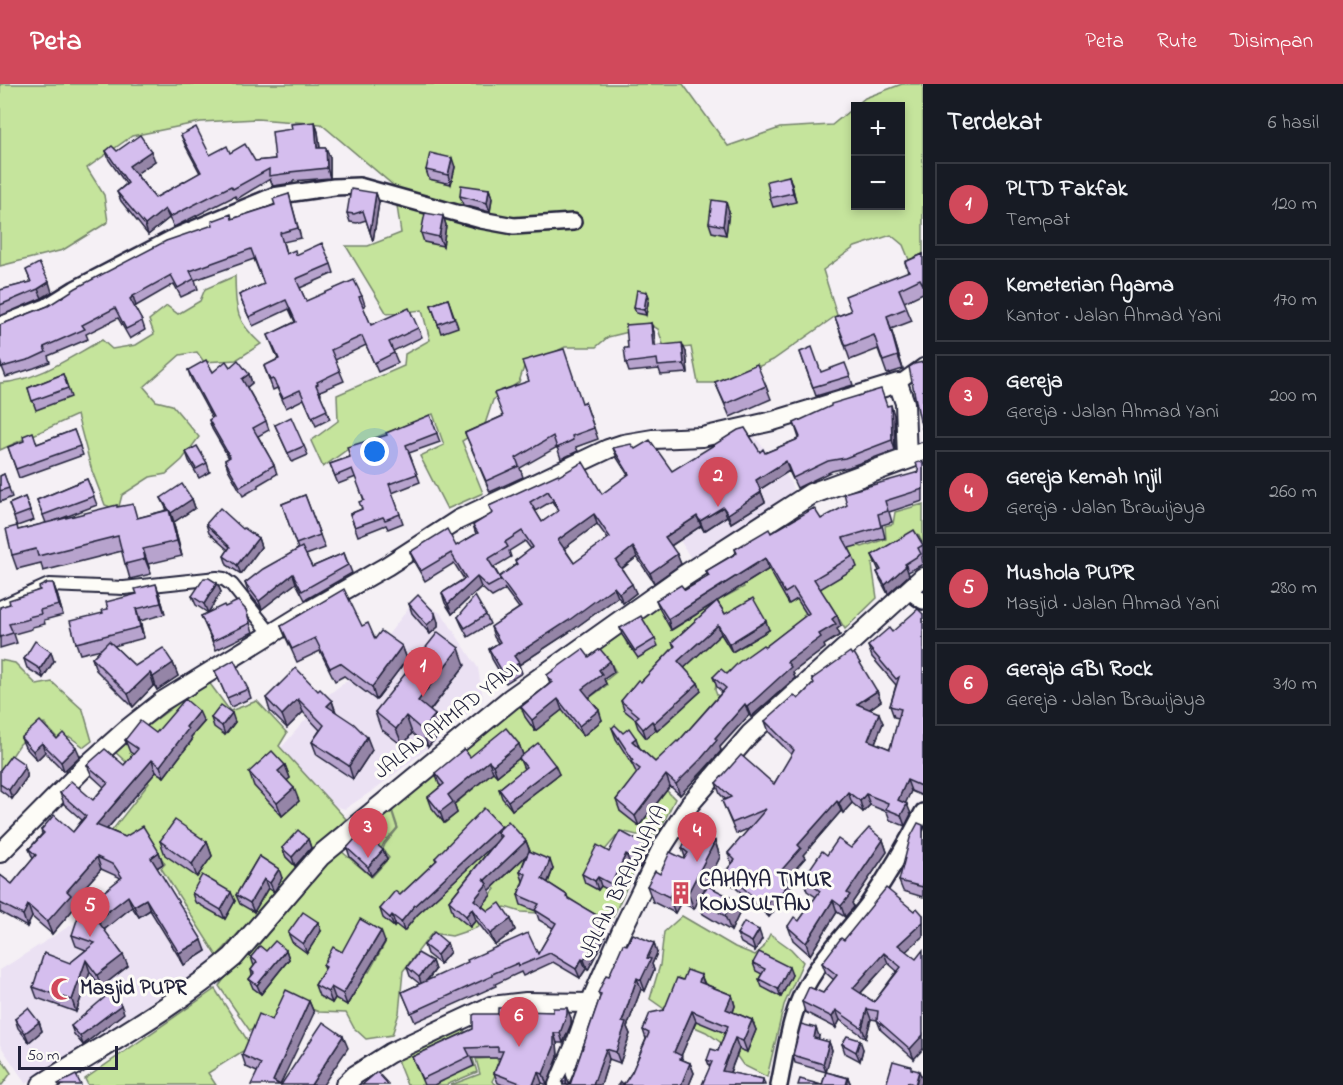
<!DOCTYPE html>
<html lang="id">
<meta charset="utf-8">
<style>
body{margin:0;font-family:"Indie Flower",sans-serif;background:#242831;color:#f1f3f6}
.controls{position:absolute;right:18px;top:18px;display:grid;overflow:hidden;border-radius:0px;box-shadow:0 3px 9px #0003}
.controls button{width:54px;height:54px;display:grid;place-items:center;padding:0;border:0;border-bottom:2px solid #363941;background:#171b24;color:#f1f3f6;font:30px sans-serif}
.scale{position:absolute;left:18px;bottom:15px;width:100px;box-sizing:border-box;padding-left:6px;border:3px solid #22223b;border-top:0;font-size:16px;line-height:21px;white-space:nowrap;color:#22223b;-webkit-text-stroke:4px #fdfcf7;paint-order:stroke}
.you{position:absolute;left:375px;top:368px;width:21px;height:21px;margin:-15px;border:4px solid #fff;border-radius:50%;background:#1a73e8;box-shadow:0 0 0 9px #1a73e833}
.badge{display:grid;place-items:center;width:39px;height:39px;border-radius:50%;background:#d1495b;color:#fff;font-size:20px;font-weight:700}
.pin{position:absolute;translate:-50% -50px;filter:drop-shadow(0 2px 3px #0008)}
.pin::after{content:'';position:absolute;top:32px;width:21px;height:18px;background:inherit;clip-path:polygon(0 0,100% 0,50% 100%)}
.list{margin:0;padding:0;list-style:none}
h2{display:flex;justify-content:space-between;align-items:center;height:78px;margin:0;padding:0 24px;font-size:26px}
h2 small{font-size:20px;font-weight:400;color:#9ea1a6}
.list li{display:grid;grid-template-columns:39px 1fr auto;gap:18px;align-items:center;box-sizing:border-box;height:84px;margin:0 12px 12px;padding:0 12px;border:2px solid #363941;border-radius:0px}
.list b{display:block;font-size:22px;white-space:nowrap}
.list p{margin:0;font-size:20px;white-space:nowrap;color:#9ea1a6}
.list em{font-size:20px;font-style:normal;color:#9ea1a6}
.map{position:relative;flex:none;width:923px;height:1001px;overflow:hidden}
header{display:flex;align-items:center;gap:36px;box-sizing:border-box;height:84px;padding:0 30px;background:#d1495b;color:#fff}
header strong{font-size:28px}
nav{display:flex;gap:33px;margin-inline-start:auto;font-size:21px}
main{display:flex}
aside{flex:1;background:#171b24}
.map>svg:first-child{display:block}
.built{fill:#ebe1f3}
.green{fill:#c5e49c;stroke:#74836c;stroke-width:1.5;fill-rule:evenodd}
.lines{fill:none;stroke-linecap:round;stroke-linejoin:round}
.minor-casing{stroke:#22223b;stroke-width:16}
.tertiary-casing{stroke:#22223b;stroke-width:20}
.secondary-casing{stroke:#22223b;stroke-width:22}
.primary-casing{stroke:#22223b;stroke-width:24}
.minor{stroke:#fdfcf7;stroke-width:12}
.tertiary{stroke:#fdfcf7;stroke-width:15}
.secondary{stroke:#fdfcf7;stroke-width:18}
.primary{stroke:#fdfcf7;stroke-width:20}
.wall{fill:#b7a3cd;stroke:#22223b;stroke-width:1.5;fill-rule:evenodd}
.shaded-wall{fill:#9585a7;stroke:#22223b;stroke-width:1.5}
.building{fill:#d5beee;stroke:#22223b;stroke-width:1.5;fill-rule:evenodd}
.labels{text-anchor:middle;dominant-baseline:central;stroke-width:6;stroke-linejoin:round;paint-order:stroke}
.street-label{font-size:21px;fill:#22223b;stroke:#fdfcf7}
.poi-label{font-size:21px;font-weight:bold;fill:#22223b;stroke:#fdfcf7;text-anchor:start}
</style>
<header>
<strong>Peta</strong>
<nav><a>Peta</a><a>Rute</a><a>Disimpan</a></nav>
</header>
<main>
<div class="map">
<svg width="923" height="1001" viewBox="0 0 923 1001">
<rect width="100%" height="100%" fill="#f5f0f5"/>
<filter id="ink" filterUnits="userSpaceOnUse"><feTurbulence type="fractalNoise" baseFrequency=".0167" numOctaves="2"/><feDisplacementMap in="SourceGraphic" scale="12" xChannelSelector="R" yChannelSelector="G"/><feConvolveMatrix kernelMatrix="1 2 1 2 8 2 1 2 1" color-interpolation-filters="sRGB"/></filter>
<g filter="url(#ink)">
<!-- built -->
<g class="built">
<path d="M751,348L789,395L795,410L691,475L652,408Z"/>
<path d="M417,513L443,531L478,584L483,615L440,655L375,705L345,725L335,722L281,664L325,613L348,596L375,568Z"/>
<path d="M158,786L217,875L26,1000L0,961V886Z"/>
</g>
<!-- green -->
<g class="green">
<path d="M0,0H683L728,62L780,44L832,41L865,14L902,0H923V172L910,178L903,161L891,151L855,163L823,186L837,231L773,276L723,299H698L691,263L665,266L658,245L653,242L608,253L596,263H565L524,283L519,298L493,316L484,343L462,357L483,409L447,425L420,372L444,361L433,330L348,365L323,383L311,357L338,337L337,311L404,282L405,270L430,256L422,226L387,230L346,162H368L401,149L394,102L321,40L257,35L201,38L132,52L87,84L104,111L108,138L63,166L0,182ZM856,22H900V122H856Z"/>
<path d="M235,192C236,226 235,236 261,260L236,276L204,278L197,268L180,271L144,303L156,317L172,321L199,353L182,376L166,390L150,393L122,411L118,426L105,421L92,387L77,331L0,366V299C37,297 70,273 102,256L112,265L136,261L154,250L149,236L167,222L178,230L200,217L205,205Z"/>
<path d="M923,420V461L918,450L872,480L877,514L845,545L827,515L803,531L807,538L742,583L717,597L715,606L719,616L660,679L655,695L675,715L658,750L637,751L621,747L604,767L634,787L613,833L606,839L551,802L538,829L521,828L505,823L476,844L452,852L432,849L403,887L399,929L392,951L366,955L354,944L346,929L319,928L288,915L276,936L262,938L250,947L219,902C229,887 242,876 253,863C281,830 308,796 341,767L372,793L389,774L383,765L385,760L398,744L390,720L532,610L546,603L570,626C583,617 595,611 607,601L605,597L616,588L607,573L601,572L595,576L588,575L586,569L649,524L680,506L704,521L715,515L717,517L744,503L728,476L779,445L796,476L805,479L837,458L852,459L862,463L886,455L885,442L893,440L895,428ZM844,460L857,483L823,503L810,480ZM806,484L817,503L789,520L778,501ZM685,512L696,531L672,546L661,526ZM756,523L769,546L751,556L738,534ZM733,536L748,559L732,568L718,545ZM706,538L719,551L687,580L675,567ZM639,541L644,550L627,560L623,551ZM649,549L657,562L638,574L630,560ZM666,583L678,594L667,607L654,596ZM689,594L701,607L678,627L666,615ZM641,605L654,615L637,636L624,626ZM586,616L602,636L583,652L567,632ZM543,618L554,631L535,647L525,633ZM510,655L522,672L497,692L484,676ZM633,655L640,665L628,673L622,663ZM541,668L558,690L540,705L523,683ZM468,677L484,696L455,720L439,700ZM645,677L656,686L646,697L636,689ZM521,699L531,710L512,725L503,714ZM642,699L661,714L639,742L620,727ZM445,714L457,729L445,739L432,724ZM488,734L501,748L479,768L466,754ZM512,749L530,768L497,799L479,780ZM453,769L467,784L452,798L438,783ZM600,771L613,777L598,806L585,799ZM532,777L553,785L536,827L521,820L529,800L524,797ZM613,783L625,788L614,808L603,802ZM434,792L446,804L423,826L411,812ZM480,793L495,805L483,820L468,808ZM463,815L481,830L470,843L453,829ZM399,816L410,825L405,831L412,837L404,847L397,841L394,843L384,834ZM306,837L321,847L307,868L292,858ZM364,847L385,859L369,888L348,876ZM278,866L289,875L261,910L253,904L257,898L254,895L261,887L255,881L263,871L270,876ZM337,874L352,882L341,900L327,892ZM351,887L363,893L347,921L336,914ZM327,899L339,906L332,919L319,912Z"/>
<path d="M0,576L15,579L37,601L52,598L83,626L92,657L84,663L70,653L60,657L44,639L20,660L0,690Z"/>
<path d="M208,597L230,627L257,617L287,649L279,662L346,735L321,759L217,872L161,784L165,780L148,751L131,762L110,749L149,699L114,667ZM302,756L312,766L296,783L286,773Z"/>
<path d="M390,722L397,744L384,759L381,765L365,744Z"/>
<path d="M682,832L735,863L755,871L763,864L770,850L791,865L803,878L784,921L767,993L743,981L734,968L706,948L683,938L650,915L660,881L664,848Z"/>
<path d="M215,905L251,962L208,989L216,1001H88L85,995Z"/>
<path d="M464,945L477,988L446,1001H434L443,997L434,976L424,1001H407L397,976Z"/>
<path d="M0,973L11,989L2,1001H0Z"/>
<path d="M496,974L501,980L492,997L497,1001H451L480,990L476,975Z"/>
</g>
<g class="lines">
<!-- minor casing -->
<g class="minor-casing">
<g id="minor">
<path d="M898,299L923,281"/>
<path d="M0,523L49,501L124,504L217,494L224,495L232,501L271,550"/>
</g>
</g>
<!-- tertiary casing -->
<g class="tertiary-casing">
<g id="tertiary">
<path d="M0,241L46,223L75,205L177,152L273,112L334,103L359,102L481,136L514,142L573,138"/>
<path d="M909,507L923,517"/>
<path d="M779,1001C785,972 789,939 801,912C818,876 846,850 869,819C889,790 907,759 923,728"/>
</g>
</g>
<!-- secondary casing -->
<g class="secondary-casing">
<g id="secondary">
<path d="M0,769L88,680L127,645L161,618L310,526L387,482L458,436L608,365L623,360L653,355L702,353L773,337L898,299L905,319L907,375"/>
<path d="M345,1001L355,991L390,969L491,922L526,918L590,919"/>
<path d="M558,1001L577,956L590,919L621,848L663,762L690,720L750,650L923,493"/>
</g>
</g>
<!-- primary casing -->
<g class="primary-casing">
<path id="primary" d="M42,1001C106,960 175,923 233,873L320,772L511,615L684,492L811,410L923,369"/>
</g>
<!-- minor -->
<use href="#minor" class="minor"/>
<!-- tertiary -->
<use href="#tertiary" class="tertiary"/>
<!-- secondary -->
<use href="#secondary" class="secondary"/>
<!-- primary -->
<use href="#primary" class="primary"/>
</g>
<!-- wall -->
<g class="wall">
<path d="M315,38L318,48L320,64H326L330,74V94L293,97V99L273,102L270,95L237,115L235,112L174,143L169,134L148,151L121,117L117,108L126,100L109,76L106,67H117L155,77L136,90L155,114L200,89L185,61L181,51L210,71L230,69L255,77L275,75L292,45Z"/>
<path d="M455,83L451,100L429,95L426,86Z"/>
<path d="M789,92L792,101L796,118L773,123L770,114Z"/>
<path d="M489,105L492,114L490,128L463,121L460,112Z"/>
<path d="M376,109L379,118L373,157L366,136L357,139L350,138L347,129Z"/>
<path d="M289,110L301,154L283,158L286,169L296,171L331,180L334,189L300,204L306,217L362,212L365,221L363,223L371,241L418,244L422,253L393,267L398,279L378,288L366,261L335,276L344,297L320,307L321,310H320L330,335L316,342L304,315L286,324L277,304L273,306L264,282L278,275L268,251L295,238L289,225L253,242L239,211L264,200L254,175L195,196L198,205L181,213L174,200L136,222L134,223L142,237L145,246L130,255L118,234L86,250L88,255L48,272L50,278L34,284L6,293L2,283L0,284V241L48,222L232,135L275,121Z"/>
<path d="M729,127L726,151L712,148L709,139Z"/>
<path d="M443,132L446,141L443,162L424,158L421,149Z"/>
<path d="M923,170V209L904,218L912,237L891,245L903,285L887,290L878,265L850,276L835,233L851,227L908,188L905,178Z"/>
<path d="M26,186L52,208L42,214L0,232V206L31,198Z"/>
<path d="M647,208L649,213L646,231L636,229L634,224Z"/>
<path d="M448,215L458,243L441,249L431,221Z"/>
<path d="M651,239L654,248L655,262L686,268L688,289L661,291L659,285L629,288L626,279L628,264Z"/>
<path d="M800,268L821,288L850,292L853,301L816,312Z"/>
<path d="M923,278V347L920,337Z"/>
<path d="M230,283L249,290L252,299L247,303L266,337L269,346L258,352L274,381L277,390L258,401V403L243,412L228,385L225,376L229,374L212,345L209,336L212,334L191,295L188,286L213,288Z"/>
<path d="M63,290L71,313L36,326L28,304Z"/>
<path d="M529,297L582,319L585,318L598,355L576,363L578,367L561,375L557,363L520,384L523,393L490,408L465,349L503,332Z"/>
<path d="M715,298L766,302L771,315L730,333Z"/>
<path d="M887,322L894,331L895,366L849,383L832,387L797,404L789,387L760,405L765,418L731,439L727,432L704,447L701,442L671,462L681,480L654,499L637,473L622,485L636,509L623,519L618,513L571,547L519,581L522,589L506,599L492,575L489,565L498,559L494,553L491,543L519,524L504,504L505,506L492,513L481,503L452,530L445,519L442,509L464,495L454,479L425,497L414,478L410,468L456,462L476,450L473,441L492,430L489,422L559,392L602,410L628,391L617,374L613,364L635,365L672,387L760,368L765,369L796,356L799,354L794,339ZM552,417L558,427L542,438L535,427ZM597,440L608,455L574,479L564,464ZM525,457L531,465L515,477L516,480L500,494L494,483L511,473L509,467Z"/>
<path d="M430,331L440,358L409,369L420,398L392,409L403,439L388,445L386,441L358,452L350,430L362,425L364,416L356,393L338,400L330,380L350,373L387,351Z"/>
<path d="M275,341L304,362L308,371L292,378Z"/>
<path d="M74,346L83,371L19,394L8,363L24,357L37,360Z"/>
<path d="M186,368L207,379L210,388L199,394L189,377Z"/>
<path d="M923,377V417L889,428L892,438L882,441L885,454L849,464L853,472L857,483L820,505L841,542L837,545L840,551L824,561L825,564L793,588L795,594L751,633L749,631L720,663L721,667L703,687L680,711L670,702L639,742L620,727L616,716L637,690L632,680L616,655L612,644L640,664L655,678L678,658L722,608L717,603L713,593L727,590L765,563L807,531L797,515L789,520L769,485L717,517L725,530L769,546L732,568L721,550L684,584L698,599L701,607L657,647L656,646L646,654L638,644L635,635L624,626L621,617L641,598L674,563L672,558L716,518L671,546L660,526L656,516L685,506L708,492L706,487L736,469L735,465L771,449L821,435L919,388Z"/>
<path d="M4,390L12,413L0,418V392Z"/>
<path d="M87,395L97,421L52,438L118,423L138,434L167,426L161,414L192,415L195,424L174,438L171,433L182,472L148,480L151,490L130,495L122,467L43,487L41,479L17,485L12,471L19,446L46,439L37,416Z"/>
<path d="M305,411L325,464L306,471L312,483L344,469L352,489L305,516L296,499L262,525L248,508L245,499L298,465L282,420Z"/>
<path d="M25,413L34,436L17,442L9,420Z"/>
<path d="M206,440L243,445L258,454L261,463L241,490L227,481L224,472L228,466L209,449Z"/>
<path d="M923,461V472L922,473L923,480L908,488L909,491L888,510L881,497L877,488L879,487L872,471Z"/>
<path d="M53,499L57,510L63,531L44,536L45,540L32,543V545L14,550L17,559L0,564V523L10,520Z"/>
<path d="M217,499L221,508L208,529L196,521L192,512Z"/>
<path d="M137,510L160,511L165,530L140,537L144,554L114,562L135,582L173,579L178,592L157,606L154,601L133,623L96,586L92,574L101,565L80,570L76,559L103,529L108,525Z"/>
<path d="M409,520L438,538V543L430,550L412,529Z"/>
<path d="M225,523L246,526L253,548L216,566L201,532Z"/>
<path d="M923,530V712L911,707L905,719L911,730L905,742L890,736L887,728L870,721L863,728L852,719L843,729L841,727L803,771L805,774L787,795L794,809L780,826L777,823L769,833L729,798L725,788L732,780L728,769L750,744L736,750L722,717L725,715L720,710L716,699L774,700L792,671L769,648L765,637L798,615L814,599L812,595L877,607L881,617L870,625L883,639L875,659L890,665L899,634L894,633L890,622L896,601L872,573L868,562Z"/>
<path d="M486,531L490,540L468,553L462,542L458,533Z"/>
<path d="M281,542H362L375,555L402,562L407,575L376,616L344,592L335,597L320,567L297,578L286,554Z"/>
<path d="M620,544L655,555L658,562L638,574L622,551Z"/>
<path d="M589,573L610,577L614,588L604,595L606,600L589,614L602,636L583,652L562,626L535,647L525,633L521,623L550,599L547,591Z"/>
<path d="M24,575L54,577L43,594L27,584Z"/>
<path d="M465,581L430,627L435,631L441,648L428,663L412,649L403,662L381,645L375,628Z"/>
<path d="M215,587L248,605L251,614L231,623Z"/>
<path d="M318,607L332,617L336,628L372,666L353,695L317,671L312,658L320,646L303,628L287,644L270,627L266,614Z"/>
<path d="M211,634L235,638L225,651L214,643Z"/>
<path d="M204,638L191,653L192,656L164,693L156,688L107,745L159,768L163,780L157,784L206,867L184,881L150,826L139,833L132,823L104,846L123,871L128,882L101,903L90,888L76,928L37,914L33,903L70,879L86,866L76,862L72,851L120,795L119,793L101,785L73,816L76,822L52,850L32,833L27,843L0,828V791L12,800L33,775L29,765L42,750L41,746L73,748L82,736L64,720L60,709L93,716L104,703L92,692L87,681H124L133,670L130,668L125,656Z"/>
<path d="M21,654L57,655L80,672L64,687L45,668L37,676L25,663Z"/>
<path d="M519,660L523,671L559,690L512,726L502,714L499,705L524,685L519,674L497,692L493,688L454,720L457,729L444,739L432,724L428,713L441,702L439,700L435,689L470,673Z"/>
<path d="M285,681L290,694L287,696L299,717L282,732L254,702L249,688Z"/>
<path d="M0,686L27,689V693L12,715L0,706Z"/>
<path d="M923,741V813L903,807L899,797Z"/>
<path d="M501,744L526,757L530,767L553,785L548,799L567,811L568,815L598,832L601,842L600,843L602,844L605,853L588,886L586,885L580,894L553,878L523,892L521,888L495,900L496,902L415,938L402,908L420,900L410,892L407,883L432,877L435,886L427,897L538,870L553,844L539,836L536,827L521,821L518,811L523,797L520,788L526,772L489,807L491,811L482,822L488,827L511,835L515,846L495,861L476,836L470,843L453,829L449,817L495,759L417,831L404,847L395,840L394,843L383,834L380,825L400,811L436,777L435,774Z"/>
<path d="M308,755L311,764L295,782L286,773L282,764Z"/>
<path d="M883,756L887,768L852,819L854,823L845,833L837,828L810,871L793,856L788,842L799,837L816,813L807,807L803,795L827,771Z"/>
<path d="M160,757L207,758L212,772L197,793L165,771Z"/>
<path d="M715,757L720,773L702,808L734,815L739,830L731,847L703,830L698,817L694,825L681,818L675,829L653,818L647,802L660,790L684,775L685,773L682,764Z"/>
<path d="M644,760L647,769L640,784L630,779L614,809L601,802L598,806L585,799L582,790L609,768Z"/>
<path d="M347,764L383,766L387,775L371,792L350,773Z"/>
<path d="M259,772L282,794L274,808L268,804L254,828L240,820L236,811Z"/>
<path d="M192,809L235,817L225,835L195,818Z"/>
<path d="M914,827L923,831V852L906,867L914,975L881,946L877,936L871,935L866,954L840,936L836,944L805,928L802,918L823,909L834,896L826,889L822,879L844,856ZM888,879L897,887L874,918L861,909Z"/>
<path d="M321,847L307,869L292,858L288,849Z"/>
<path d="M737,850L762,855L755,867L741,859Z"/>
<path d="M385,858L347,921L335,914L332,919L319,912L315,901L325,885L323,881L342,868Z"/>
<path d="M447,859L450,868L440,880L427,870L424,861Z"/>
<path d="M286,866L289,875L261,910L253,904L249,895L252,891L251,886L254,882L251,873Z"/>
<path d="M657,869L652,880L654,886L645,907L641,905L627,943L630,950L620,979L609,975L601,1001H563L562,998L570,1001L600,913L598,909L609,892Z"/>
<path d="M753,879L792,891L781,913L762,903L759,895L762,890L756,887Z"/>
<path d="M701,891L705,900L732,911L735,922L733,928L752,936L756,946L747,968L739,965L730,989L763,995L765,1001H702L710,984L707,976L718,967L725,949L696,937L681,972L683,976L690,979L694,989L689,1001H618L624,1000L632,988L646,955L643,946L664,926L683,896Z"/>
<path d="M309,917L314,929L257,988L246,983L242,971L272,936Z"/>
<path d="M523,927L571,934V940L563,959H557L558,973L547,1001L542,999L541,1001H503L498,999L494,989L500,974H471L474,982L434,1001H424L412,973L473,945L498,930Z"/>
<path d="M124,929L83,961L74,950L71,942Z"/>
<path d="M15,935L39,938L42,947L29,958L18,944Z"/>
<path d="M819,952L818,955L829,958L832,966L826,988L848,994L851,1001H822L826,988L795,979L793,971Z"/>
<path d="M842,960L863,965L860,977L845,969Z"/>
</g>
<!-- shaded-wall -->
<g class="shaded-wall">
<path d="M315,38L318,48L321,74L317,64Z"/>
<path d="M326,64L330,74V94L327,84Z"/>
<path d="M151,67L155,77L133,92L129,82Z"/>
<path d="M452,74L455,83L451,100L448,91Z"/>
<path d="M789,92L792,101L796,118L793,109Z"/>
<path d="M489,105L492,114L490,128L487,119Z"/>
<path d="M376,109L379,118L373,157L370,148Z"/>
<path d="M726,118L729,127L726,151L723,142Z"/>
<path d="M165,125L169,134L148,151L145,141Z"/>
<path d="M443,132L446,141L443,162L439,153Z"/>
<path d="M49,198L52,208L42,214L38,205Z"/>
<path d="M647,208L649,213L646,231L644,226Z"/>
<path d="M133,212L136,222L133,224L130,215Z"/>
<path d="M887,232L891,245L903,285L898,272Z"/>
<path d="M651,239L654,248L656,271L653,262Z"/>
<path d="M682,259L686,268L688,289L684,280Z"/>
<path d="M249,290L252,299L246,304L242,295Z"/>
<path d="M891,321L894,331L895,366L892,356Z"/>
<path d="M786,377L789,387L759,406L756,396Z"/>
<path d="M761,408L765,418L731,439L728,430Z"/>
<path d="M192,415L195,424L174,438L171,429Z"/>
<path d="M723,423L727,432L704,447L700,437Z"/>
<path d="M169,426L174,440L182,472L177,457Z"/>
<path d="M594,430L597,440L562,466L558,456Z"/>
<path d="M697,432L701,442L669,463L665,453Z"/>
<path d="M258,454L261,463L241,490L237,481Z"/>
<path d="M633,463L637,473L619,486L616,477Z"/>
<path d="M143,465L148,480L151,490L145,475Z"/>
<path d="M677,470L681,480L654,499L650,489Z"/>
<path d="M765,474L769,485L671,546L668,535Z"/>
<path d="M906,482L909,491L888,510L885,501Z"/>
<path d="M293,490L296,499L262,525L259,517Z"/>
<path d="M477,493L481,503L452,530L448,520Z"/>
<path d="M53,499L57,510L63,531L59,521Z"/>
<path d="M217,499L221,508L208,529L204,520Z"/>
<path d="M156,500L160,511L165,530L161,519Z"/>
<path d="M632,500L636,509L623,519L619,509Z"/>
<path d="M614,503L618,513L571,547L519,581L514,572Z"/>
<path d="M136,525L140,537L144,554L140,543Z"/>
<path d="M435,529L438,538V543L430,550L427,541Z"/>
<path d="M837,531L841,542L837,545L840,551L824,561L825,564L793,588L795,594L751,633L747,623L787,578L819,550L832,535Z"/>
<path d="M766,537L769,546L732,568L729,560Z"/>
<path d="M718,541L721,550L682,586L678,577Z"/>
<path d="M402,562L407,575L376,616L372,603Z"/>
<path d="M459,564L465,581L424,634L418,617Z"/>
<path d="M51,568L54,577L43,594L40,585Z"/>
<path d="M610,577L614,588L604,595L606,600L586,616L582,605L599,586Z"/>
<path d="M173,579L178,592L157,606L153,593Z"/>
<path d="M150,589L154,601L133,623L128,610Z"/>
<path d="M698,599L701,607L657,647L654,639Z"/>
<path d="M877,607L881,617L861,631L857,620Z"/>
<path d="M298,615L303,628L287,644L282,631Z"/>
<path d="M558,615L562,626L535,647L532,636Z"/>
<path d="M332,617L336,630L327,622Z"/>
<path d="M745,620L749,631L720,663L721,667L703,687L680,711L676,700L715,654Z"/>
<path d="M599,626L602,636L583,652L579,642Z"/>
<path d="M199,627L204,638L191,653L192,656L164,693L160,682L186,643Z"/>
<path d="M232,629L235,638L225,651L222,642Z"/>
<path d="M879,629L883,639L872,666L868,656Z"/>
<path d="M435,631L441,648L428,663L422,646Z"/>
<path d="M406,632L412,649L403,662L396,645Z"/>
<path d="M652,637L656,646L646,654L643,645Z"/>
<path d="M367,653L372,666L353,695L349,682Z"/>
<path d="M636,654L640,665L632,657Z"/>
<path d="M42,659L45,668L37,676L33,667Z"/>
<path d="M519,660L523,671L497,692L493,681Z"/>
<path d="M76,663L80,672L64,687L61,678Z"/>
<path d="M152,676L156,688L100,753L96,741Z"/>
<path d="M489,677L493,688L454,720L457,729L444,739L440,728L448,711Z"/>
<path d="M24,680L27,689V693L12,715L9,706Z"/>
<path d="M285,681L290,694L283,700L278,687Z"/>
<path d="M555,681L559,690L512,726L508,717Z"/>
<path d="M666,691L670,702L639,742L635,732Z"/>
<path d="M907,696L911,707L902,727L898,716Z"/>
<path d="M294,704L299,717L282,732L277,719Z"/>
<path d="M848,708L852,719L843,729L839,719Z"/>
<path d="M866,710L870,721L863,728L860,717Z"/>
<path d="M837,717L841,727L803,771L805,774L783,799L779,789L798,761Z"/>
<path d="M907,720L911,730L905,742L901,731Z"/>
<path d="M501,742L504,751L497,748L500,755L417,831L404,847L401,838L414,822Z"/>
<path d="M308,755L311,764L295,782L292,773Z"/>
<path d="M883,756L887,768L852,819L854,823L845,833L841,822L847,809Z"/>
<path d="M526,757L530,768L489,807L485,796Z"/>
<path d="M715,757L720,773L699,816L697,815L698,817L694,825L688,809Z"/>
<path d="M207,758L212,772L197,793L192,780Z"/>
<path d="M644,760L647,769L640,784L636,775Z"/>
<path d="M383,766L387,775L371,792L368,783Z"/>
<path d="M159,768L163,780L155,785L151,774Z"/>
<path d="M626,770L630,779L614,809L611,800Z"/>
<path d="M97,773L101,785L73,816L76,822L52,850L47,838L67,807Z"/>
<path d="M550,776L553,785L545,805L542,795Z"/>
<path d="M279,785L282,794L274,808L270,799Z"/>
<path d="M598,793L601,802L598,806L595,797Z"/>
<path d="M264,795L268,804L254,828L250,819Z"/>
<path d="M790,798L794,809L780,826L776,815Z"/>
<path d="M487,800L491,811L478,827L474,816Z"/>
<path d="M675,803L681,818L675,829L669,813Z"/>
<path d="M231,808L235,817L225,835L221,826Z"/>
<path d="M128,812L132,823L101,848L97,836Z"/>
<path d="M773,813L777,823L769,833L765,823Z"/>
<path d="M146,815L150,826L139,833L134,822Z"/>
<path d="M734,815L739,830L731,847L725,832Z"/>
<path d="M833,816L837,828L810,871L806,859Z"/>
<path d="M28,821L32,833L27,843L23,831Z"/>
<path d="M472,825L476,836L470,843L466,832Z"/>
<path d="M392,831L395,840L394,843L390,834Z"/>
<path d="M598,832L601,842L597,848L594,839Z"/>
<path d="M511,835L515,846L495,861L490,850Z"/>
<path d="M318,838L321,847L307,869L303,860Z"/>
<path d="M923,838V852L902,871L898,861Z"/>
<path d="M602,844L605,853L588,886L584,876Z"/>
<path d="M759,846L762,855L755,867L752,858Z"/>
<path d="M381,847L385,858L347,921L343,910Z"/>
<path d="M202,856L206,867L184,881L179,869Z"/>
<path d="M447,859L450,868L440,880L437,871Z"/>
<path d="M654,859L657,869L652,880L654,886L645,907L641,896L647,874Z"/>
<path d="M286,866L289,875L261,910L257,901Z"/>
<path d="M884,869L888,879L856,914L853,904Z"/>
<path d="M123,871L128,882L101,903L97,891Z"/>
<path d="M582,875L586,885L580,894L576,885Z"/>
<path d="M86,876L90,888L76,928L72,916Z"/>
<path d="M432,877L435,886L422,902L419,893Z"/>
<path d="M789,883L792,891L781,913L778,905Z"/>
<path d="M701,891L705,902L699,898Z"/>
<path d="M637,894L641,905L627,943L630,950L620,979L616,968L622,938Z"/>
<path d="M331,903L335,914L332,919L328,908Z"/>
<path d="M732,911L735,922L730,936L726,925Z"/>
<path d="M309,917L314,929L280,1001L273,997Z"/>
<path d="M121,921L124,929L83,961L80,952Z"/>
<path d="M567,924L571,934V940L563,959L560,949Z"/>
<path d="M867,925L871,935L866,954L862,944Z"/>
<path d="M836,926L840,936L836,944L832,933Z"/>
<path d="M692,927L696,937L678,979L674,968Z"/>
<path d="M752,936L756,946L747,968L743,957Z"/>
<path d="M39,938L42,947L29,958L25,949Z"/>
<path d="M816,944L819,952L817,962L814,954Z"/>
<path d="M554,949L557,959L558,973L547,1001L543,990Z"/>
<path d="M923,950V965L914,975L910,965Z"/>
<path d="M343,952L348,964L323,1001H311Z"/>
<path d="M735,954L739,965L726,998L722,987Z"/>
<path d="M860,956L863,965L860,977L856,968Z"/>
<path d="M829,958L832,966L826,988L823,980Z"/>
<path d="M606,965L609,975L601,1001H593Z"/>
<path d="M690,979L694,989L689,1001H681Z"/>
<path d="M919,987L923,996L921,1001H916Z"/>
<path d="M538,988L542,999L541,1001H533Z"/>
<path d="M566,991L570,1001H566Z"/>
<path d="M848,994L851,1001H846Z"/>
</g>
<!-- building -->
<g class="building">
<path d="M315,38L317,64H326L327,84L290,88V89L269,92V85L233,105L231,102L170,133L165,125L145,141L117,108L128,99L106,67L112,62L117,67L140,51L151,67L129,82L155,114L201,88L181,51L196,43L210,71L227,62L230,69L245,60L255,77L275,75L272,48L292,45L291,40Z"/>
<path d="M430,69L452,74L448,91L426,86Z"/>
<path d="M789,92L793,109L770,114L767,97Z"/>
<path d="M461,101L489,105L487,119L460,112Z"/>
<path d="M351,105L376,109L370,148L363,127L354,130L347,129Z"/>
<path d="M289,110L298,144L280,149L286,170L295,166L296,171L322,159L331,180L296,195L306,217L354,196L362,212L359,213L371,241L409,224L418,244L389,258L394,269L374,279L362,252L331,266L340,287L317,298L318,300L316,301L327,326L312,333L300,306L283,314L273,295L270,296L264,282L279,275L268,251L296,238L286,216L249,233L239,211L264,200L251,165L190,187L194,195L178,204L171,191L133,212L130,215L142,237L126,245L115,224L82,241L85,245L44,263L46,268L31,275L2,283L0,277V241L48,222L76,204L166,157L213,141L212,137L231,130L232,135L275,121L273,115Z"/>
<path d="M712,116L726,118L723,142L709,139Z"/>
<path d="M425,129L443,132L439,153L421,149Z"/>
<path d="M923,170V201L920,195L899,205L907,224L887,232L898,272L883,277L874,251L846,262L835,233L851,227L845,212L909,187L905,178Z"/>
<path d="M39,179L49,198L38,205L0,221V206L31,198L26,186Z"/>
<path d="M637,206L647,208L644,226L634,224Z"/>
<path d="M448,215L454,234L438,240L431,221Z"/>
<path d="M651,239L653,262L682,259L684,280L658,282L657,275L626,279L624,264H628L626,241Z"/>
<path d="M812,263L821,288L845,279L850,292L813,303L800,268Z"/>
<path d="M564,265L582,319L585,318L594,344L572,352L573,356L557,364L553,352L516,374L519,382L486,397L465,349L503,332L494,309L529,297L522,277Z"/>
<path d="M206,276L213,288L226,277L230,283L238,276L249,290L242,295L266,337L253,344L274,381L254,393L255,394L240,403L225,376L230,373L209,336L213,333L188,286Z"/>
<path d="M923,278V337H920L909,283L914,280Z"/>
<path d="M757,280L766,302L725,320L715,298Z"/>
<path d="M63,290L68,304L32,317L28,304Z"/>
<path d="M881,305L887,322L891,321L892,356L845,374L828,377L793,394L786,377L756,396L761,408L728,430L723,423L700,437L697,432L665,453L677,470L650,489L633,463L616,477L632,500L619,509L614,503L568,537L514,572L519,579L503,589L489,565L500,558L491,543L521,523L499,493L517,480L515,477L533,463L522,447L505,458L508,463L488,475L501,496L488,503L477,493L448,520L442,509L466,494L451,469L421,487L410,468L447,445L456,462L478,449L473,441L493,429L489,422L558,390L559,392L583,378L602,410L629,390L613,364L631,360L635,365L650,356L672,387L738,346L745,344L760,368L763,365L765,369L796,356L800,353L794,339L831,322V320ZM548,407L559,426L542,438L530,418ZM594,430L610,453L574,479L558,456Z"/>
<path d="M430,331L437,349L406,361L417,390L389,400L400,430L385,436L383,433L355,443L350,430L362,425L359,418L364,416L352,385L335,392L330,380L350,373L347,363L387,351L386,349Z"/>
<path d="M291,333L304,362L288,369L275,341Z"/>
<path d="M74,346L80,362L16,385L8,363L24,357L23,352L33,348L37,360Z"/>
<path d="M197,362L207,379L196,385L186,368Z"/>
<path d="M923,377V405L885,417L888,427L878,430L881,443L843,454L853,472L814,495L837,531L832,535L836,540L819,550L821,553L787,578L791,583L747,623L745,620L715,654L717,656L700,676L676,700L666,691L635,732L616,716L640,685L631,678L633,676L612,644L615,641L623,649L629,644L636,654L632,657L655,678L677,657L678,658L726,604L713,593L721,585L727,590L739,578L763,561L765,563L809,529L793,504L785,509L765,474L668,535L656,516L681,501L685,506L709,492L706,487L737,469L735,465L769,445L771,449L814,424L821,435L847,421L844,409L919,388L916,379Z"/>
<path d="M4,390L9,404L0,407V392Z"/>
<path d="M87,395L94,412L43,431L37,416Z"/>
<path d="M182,400L192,415L171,429L161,414Z"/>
<path d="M305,411L320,451L296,460L282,420Z"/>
<path d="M25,413L30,427L14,433L9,420Z"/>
<path d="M133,420L137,434L169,426L177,457L143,465L145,475L125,480L118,452L38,472L36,465L12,471L6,445L17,442L18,446L117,421V423Z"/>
<path d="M220,424L243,445L244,444L258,454L237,481L224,472L230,463L206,440Z"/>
<path d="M914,446L923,461L918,464L921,470L905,480L906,482L885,501L877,488L881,486L872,471Z"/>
<path d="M302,463L312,483L344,469L348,481L302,507L293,490L259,517L245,499L263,485Z"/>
<path d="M204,494H209L217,499L204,520L192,512Z"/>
<path d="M47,499H53L59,521L40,526L41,530L28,533L29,535L9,540L13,549L0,553V523L10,520L9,516L40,506L39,503Z"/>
<path d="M156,500L161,519L136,525L140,543L76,559L70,537L103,529L102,526L108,525L106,518L137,510L135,505Z"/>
<path d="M344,505L362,542L368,539L375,555L381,547L402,562L372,603L340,579L330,584L315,554L292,565L281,542Z"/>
<path d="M418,511L435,529V534L427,541L409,520Z"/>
<path d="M475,512L486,531L465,544L458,533Z"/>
<path d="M753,514L766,537L729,560L718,541L678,577L698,599L654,639L652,637L643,645L635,635L639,632L621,617L638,596L641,598L675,562L672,558L717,517L725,530Z"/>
<path d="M238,517L246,526L250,539L213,557L201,532L224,521L225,523Z"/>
<path d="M918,525L923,530V703L907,696L898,716L907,720L901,731L886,725L888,719L866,710L860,717L848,708L839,719L837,717L798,761L801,764L779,789L790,798L776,815L773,813L765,823L725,788L735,776L728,769L766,725L732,739L722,717L731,713L716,699L741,671L774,700L794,666L765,637L794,611L798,615L814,599L812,595L850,568L852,571L854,569L877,607L857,620L879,629L868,656L890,665L901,625L890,622L899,593L896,595L868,562L889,544L892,548Z"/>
<path d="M641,532L655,555L635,567L620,544Z"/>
<path d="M438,548L459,564L418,617L435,631L422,646L406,632L396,645L375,628Z"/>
<path d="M35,557L51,568L40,585L24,575Z"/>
<path d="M109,557L135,582L163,564L173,579L153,593L150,589L128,610L92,574Z"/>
<path d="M583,565L589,573L600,565L610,577L599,586L602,590L582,605L599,626L579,642L558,615L532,636L521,623L552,598L547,591Z"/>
<path d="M234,576L248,605L227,614L215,587Z"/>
<path d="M296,584L318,607L320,605L332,617L327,622L354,640L367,653L349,682L312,658L324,641L298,615L282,631L266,614Z"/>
<path d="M185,615L199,627L186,643L188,645L160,682L152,676L96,741L125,753L143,742L159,768L151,774L202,856L179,869L146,815L134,822L128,812L97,836L123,871L97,891L86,876L72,916L33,903L44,869L70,879L95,859L72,851L80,827L122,793L114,781L97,773L67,807L71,811L47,838L28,821L23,831L0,819V791L12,800L36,771L29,765L44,749L41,746L54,731L73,748L86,732L60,709L71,697L93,716L108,699L87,681L105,665L124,681L138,665L125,656L140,637L156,649Z"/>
<path d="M221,621L232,629L222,642L211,634Z"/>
<path d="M40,637L57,655L63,649L76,663L61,678L42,659L33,667L21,654Z"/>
<path d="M506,644L519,660L493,681L489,677L448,711L453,718L440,728L428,713L444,700L435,689L464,665L470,673Z"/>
<path d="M538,659L555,681L508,717L499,705L526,683L519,674Z"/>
<path d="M272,667L285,681L278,687L294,704L277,719L249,688Z"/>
<path d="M11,671L24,680V684L9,706L0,700V686Z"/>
<path d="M484,724L501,742L414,822L401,838L392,831L390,834L380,825L395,807L400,811L437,776L435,774Z"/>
<path d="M175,736L207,758L192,780L160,757Z"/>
<path d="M508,737L526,757L485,796L483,795L487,800L474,816L488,827L500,819L511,835L490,850L472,825L466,832L449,817L501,752L497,748Z"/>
<path d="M918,739L923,741V803L899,797L910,754Z"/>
<path d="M869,744L883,756L847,809L850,811L841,822L833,816L806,859L789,844L788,842L794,833L799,837L820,807L803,795L822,767L827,771L838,755L851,764Z"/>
<path d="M691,745L715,757L688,809L675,803L669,813L647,802L655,787L660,790L670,768L684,775L688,769L682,764Z"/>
<path d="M298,746L308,755L292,773L282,764Z"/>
<path d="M362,747L383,766L368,783L347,764Z"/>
<path d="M620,747L644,760L636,775L626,770L611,800L598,793L595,797L582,790L597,761L609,768Z"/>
<path d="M529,767L550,776L542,795L567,811L566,813L598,832L594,839L602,844L584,876L582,875L576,885L550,869L519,882L518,879L492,890V892L411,929L402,908L468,878L467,876L528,849L538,870L556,839L535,826L539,820L518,811L526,790L520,788Z"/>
<path d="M259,772L279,785L270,799L264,795L250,819L236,811Z"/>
<path d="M202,791L231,808L221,826L192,809Z"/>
<path d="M708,802L734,815L725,832L697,815Z"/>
<path d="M886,804L914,827L917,824L923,831V838L898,861L916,875L923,866V951L910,965L877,936L878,927L867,925L862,944L836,926L832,933L802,918L809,903L823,909L837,891L822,879L841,854L844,856ZM884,869L901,883L874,918L853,904Z"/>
<path d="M303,828L318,838L303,860L288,849Z"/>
<path d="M360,835L381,847L343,910L331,903L328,908L315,901L326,883L323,881L333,863L342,868Z"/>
<path d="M744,838L759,846L752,858L737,850Z"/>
<path d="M434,848L447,859L437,871L424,861Z"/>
<path d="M633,850L654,859L647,874L651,875L641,896L637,894L622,938L626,939L616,968L606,965L593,1001H570L601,910L598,909L606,891L609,892L623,860L627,861Z"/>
<path d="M275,857L286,866L257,901L249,895L254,889L251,886L257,878L251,873L260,862L266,867Z"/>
<path d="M759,868L789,883L778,905L759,895L765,885L753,879Z"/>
<path d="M418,869L432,877L419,893L407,883Z"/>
<path d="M687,886L701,891L699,898L732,911L726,925L752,936L743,957L735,954L722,987L763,995L762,1001H702L712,978L707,976L711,965L718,967L728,942L692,927L674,968L682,972L680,975L690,979L681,1001H618L620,998L624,1000L632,988L649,949L643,946L650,929L664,926L677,894L683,896Z"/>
<path d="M286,906L309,917L273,997L280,1001H251L261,980L242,971L259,930L272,936Z"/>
<path d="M111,908L121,921L80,952L71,942Z"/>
<path d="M28,924L39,938L25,949L15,935Z"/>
<path d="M498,924H522V927L553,928V924H567V930L560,949H554V963L543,990L538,988L533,1001H525L494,989L503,967H498V963L466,964L470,972L422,995L412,973L473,945V931L475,930H498Z"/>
<path d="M323,938L343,952L311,1001H281Z"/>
<path d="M801,940L816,944L814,954L829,958L823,980L793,971Z"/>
<path d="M847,952L860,956L856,968L842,960Z"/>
<path d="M893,977L911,982V985L919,987L915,1001L908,998L907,1001H886Z"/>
<path d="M377,988L389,1001H362Z"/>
<path d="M826,988L848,994L846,1001H822Z"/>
<path d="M76,991L81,1001H59L58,1000Z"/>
<path d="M566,991V1001H563L564,998H562Z"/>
<path d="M800,995L822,1001H798Z"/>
</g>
</g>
<!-- icons -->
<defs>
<g id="building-bare" transform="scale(1.8)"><path d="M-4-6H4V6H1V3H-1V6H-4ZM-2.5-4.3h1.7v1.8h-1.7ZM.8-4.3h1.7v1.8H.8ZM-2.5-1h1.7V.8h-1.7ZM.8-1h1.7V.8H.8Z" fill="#d1495b" stroke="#fdfcf7" stroke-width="2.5" paint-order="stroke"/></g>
<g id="mosque-bare" transform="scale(1.8)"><path d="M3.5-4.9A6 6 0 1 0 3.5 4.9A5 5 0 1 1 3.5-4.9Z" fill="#d1495b" stroke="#fdfcf7" stroke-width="2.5" paint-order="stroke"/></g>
</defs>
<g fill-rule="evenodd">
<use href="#building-bare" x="681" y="809"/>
<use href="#mosque-bare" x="62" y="905"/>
</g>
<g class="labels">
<!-- street labels -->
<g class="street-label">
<text transform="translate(447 637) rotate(-38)">JALAN AHMAD YANI</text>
<text transform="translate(624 798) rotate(-63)">JALAN BRAWIJAYA</text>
</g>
<!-- poi labels -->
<g class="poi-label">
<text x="699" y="797">CAHAYA TIMUR<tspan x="699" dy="24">KONSULTAN</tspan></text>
<text x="80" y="905">Masjid PUPR</text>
</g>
</g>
</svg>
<div class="controls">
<button>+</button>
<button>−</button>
</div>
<div class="scale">50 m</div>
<div class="you"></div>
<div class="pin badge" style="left:423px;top:613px">1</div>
<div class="pin badge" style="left:718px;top:423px">2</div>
<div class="pin badge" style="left:368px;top:774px">3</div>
<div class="pin badge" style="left:697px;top:778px">4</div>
<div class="pin badge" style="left:90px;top:853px">5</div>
<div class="pin badge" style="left:519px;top:963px">6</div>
</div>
<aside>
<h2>Terdekat<small>6 hasil</small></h2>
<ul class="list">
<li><span class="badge">1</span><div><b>PLTD Fakfak</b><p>Tempat</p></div><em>120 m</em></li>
<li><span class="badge">2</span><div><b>Kemeterian Agama</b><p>Kantor · Jalan Ahmad Yani</p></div><em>170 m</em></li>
<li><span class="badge">3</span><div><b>Gereja</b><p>Gereja · Jalan Ahmad Yani</p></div><em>200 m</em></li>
<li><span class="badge">4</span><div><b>Gereja Kemah Injil</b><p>Gereja · Jalan Brawijaya</p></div><em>260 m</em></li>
<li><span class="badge">5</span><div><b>Mushola PUPR</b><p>Masjid · Jalan Ahmad Yani</p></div><em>280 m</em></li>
<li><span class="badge">6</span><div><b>Geraja GBI Rock</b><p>Gereja · Jalan Brawijaya</p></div><em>310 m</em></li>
</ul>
</aside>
</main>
